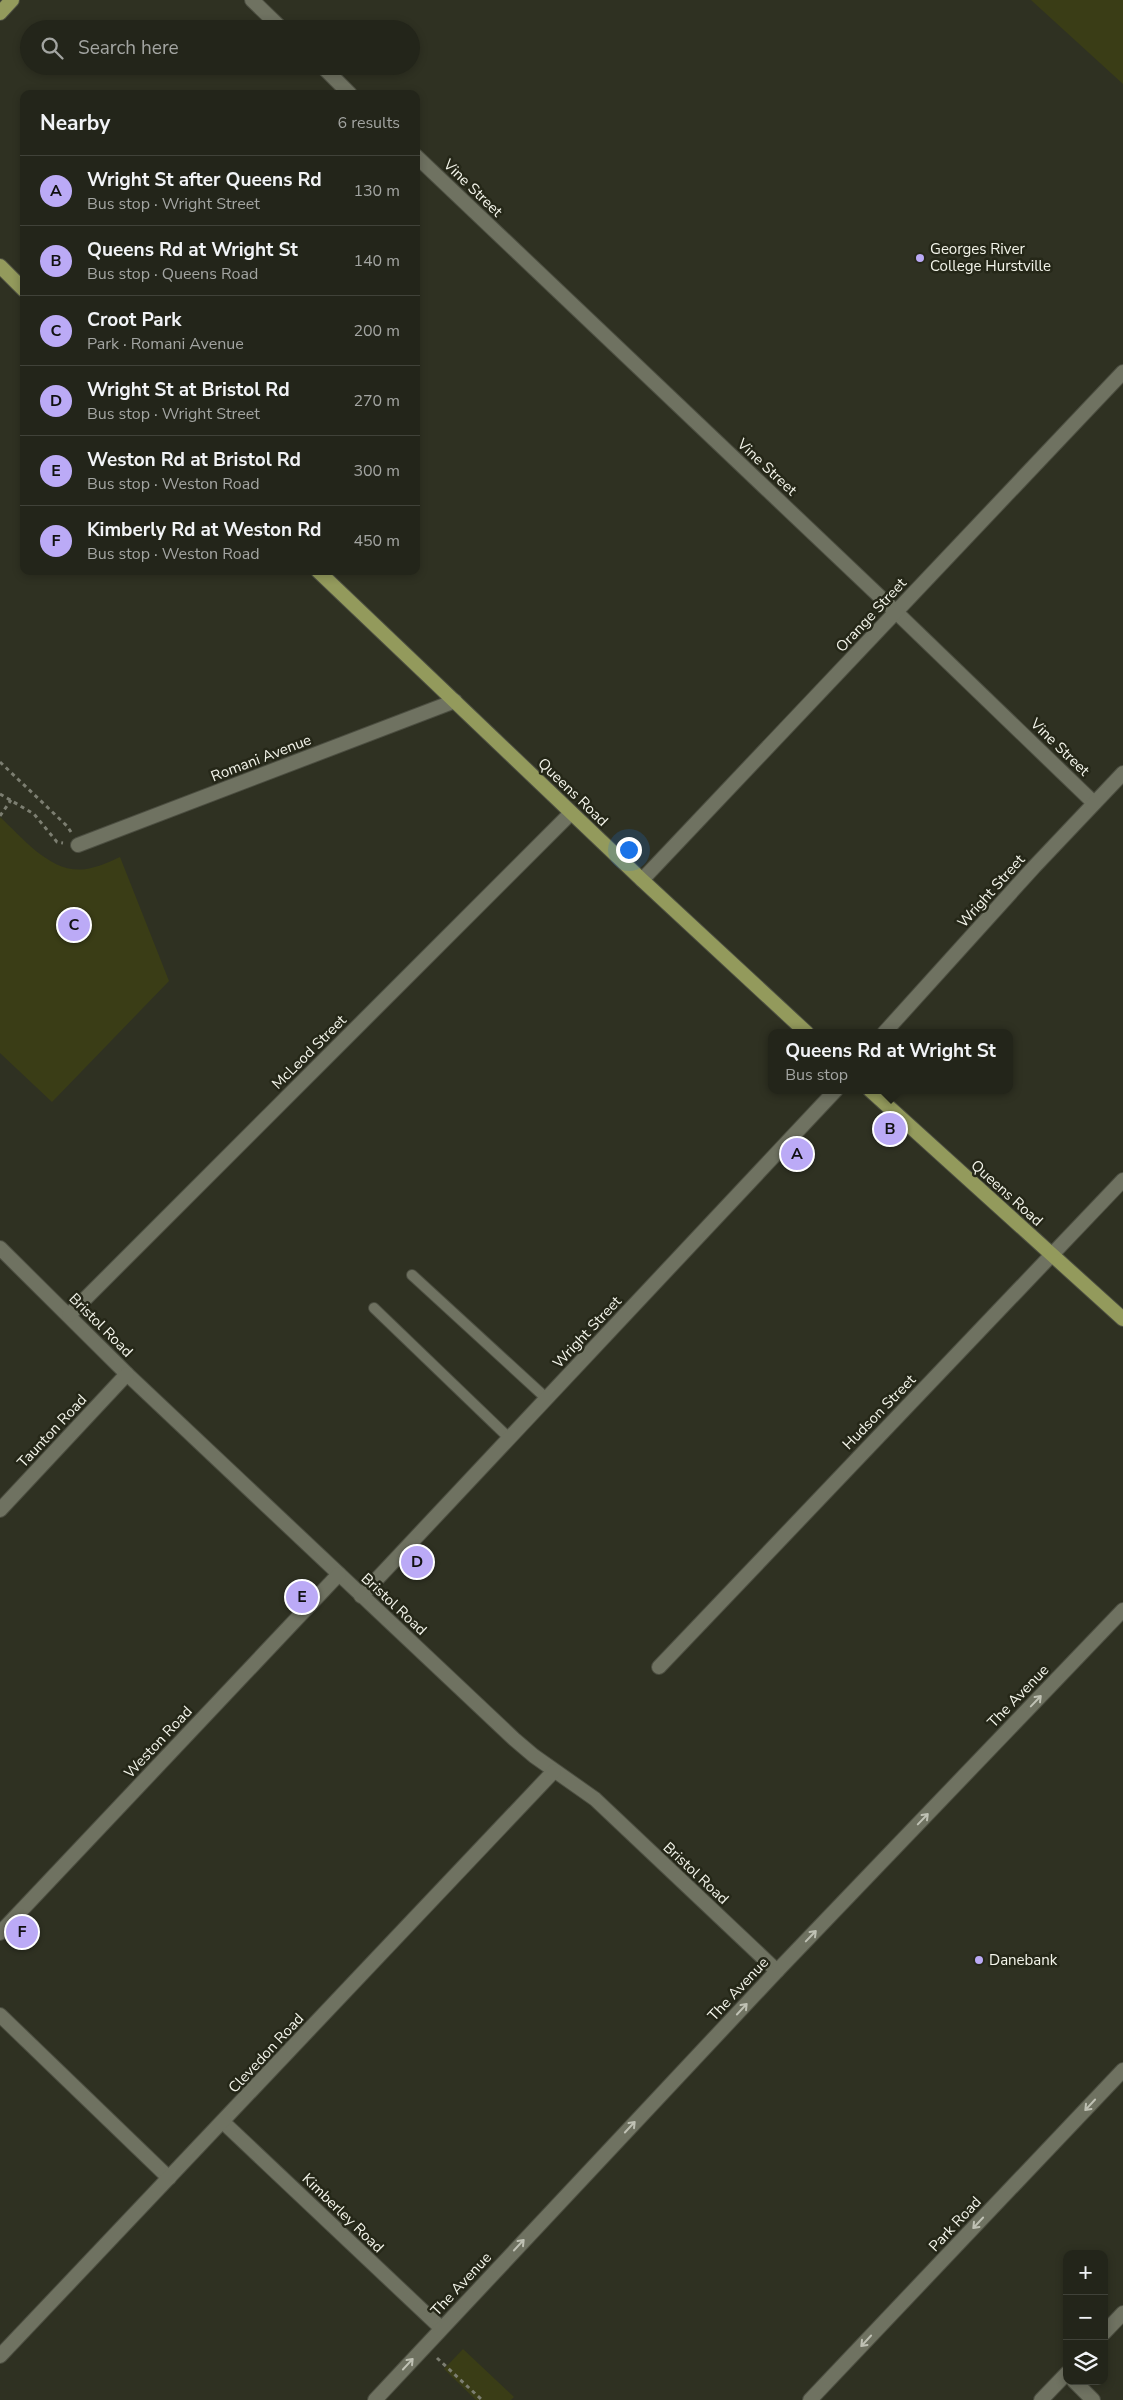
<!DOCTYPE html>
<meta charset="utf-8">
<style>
body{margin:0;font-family:"Nunito Sans",sans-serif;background:#2f3127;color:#f1f3f6}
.controls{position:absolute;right:15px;bottom:15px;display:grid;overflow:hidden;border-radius:10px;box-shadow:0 2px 8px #0003}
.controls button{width:45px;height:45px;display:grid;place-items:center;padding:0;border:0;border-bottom:1px solid #404239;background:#23251a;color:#f1f3f6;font:25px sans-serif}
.you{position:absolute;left:628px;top:849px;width:18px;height:18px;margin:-12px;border:4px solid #fff;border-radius:50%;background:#1a73e8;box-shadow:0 0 0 8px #1a73e833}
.badge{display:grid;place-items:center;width:32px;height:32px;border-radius:50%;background:#bbaaf6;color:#111;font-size:16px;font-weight:700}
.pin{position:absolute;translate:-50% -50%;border:2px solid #fff;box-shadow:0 1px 5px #0006}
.popup{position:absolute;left:768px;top:1029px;width:245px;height:65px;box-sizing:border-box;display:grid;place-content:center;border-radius:10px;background:#23251a;filter:drop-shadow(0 1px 4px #0005);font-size:16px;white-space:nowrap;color:#a3a5a2}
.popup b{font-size:19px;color:#f1f3f6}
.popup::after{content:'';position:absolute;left:50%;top:100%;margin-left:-10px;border:10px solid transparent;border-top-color:#23251a}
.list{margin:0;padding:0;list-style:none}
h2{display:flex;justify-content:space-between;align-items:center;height:65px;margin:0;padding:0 20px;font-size:21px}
h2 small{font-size:16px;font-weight:400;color:#a3a5a2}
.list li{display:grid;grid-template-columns:32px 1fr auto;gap:15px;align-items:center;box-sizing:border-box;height:70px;padding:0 20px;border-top:1px solid #404239}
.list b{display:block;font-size:19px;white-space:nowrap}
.list p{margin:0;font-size:16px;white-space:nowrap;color:#a3a5a2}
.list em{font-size:16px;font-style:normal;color:#a3a5a2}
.icon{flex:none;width:28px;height:28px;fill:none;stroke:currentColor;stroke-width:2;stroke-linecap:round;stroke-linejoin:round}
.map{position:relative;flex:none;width:1123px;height:2400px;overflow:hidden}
.search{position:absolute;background:#23251a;box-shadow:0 2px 8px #0003;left:20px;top:20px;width:400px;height:55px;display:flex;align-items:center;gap:12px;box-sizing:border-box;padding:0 18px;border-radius:28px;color:#a3a5a2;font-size:19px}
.panel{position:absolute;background:#23251a;box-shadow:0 2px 8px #0003;left:20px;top:90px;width:400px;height:485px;border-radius:10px}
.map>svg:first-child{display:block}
.green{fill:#3a3d16}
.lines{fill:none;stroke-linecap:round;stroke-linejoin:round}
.service-casing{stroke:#4c4e41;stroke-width:12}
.minor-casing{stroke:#4c4e41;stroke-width:16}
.tertiary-casing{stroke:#4c4e41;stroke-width:16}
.primary-casing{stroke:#4c4e41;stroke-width:16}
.path{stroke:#7c7e71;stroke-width:3;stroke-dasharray:4 4;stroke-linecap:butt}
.service{stroke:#6f7261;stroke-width:10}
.minor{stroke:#6f7261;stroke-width:14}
.tertiary{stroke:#6f7261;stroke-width:14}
.primary{stroke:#939a5c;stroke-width:14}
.oneway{stroke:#bfc1b4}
.poi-dot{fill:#bbaaf6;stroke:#252718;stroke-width:2}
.labels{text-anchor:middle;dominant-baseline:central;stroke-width:5;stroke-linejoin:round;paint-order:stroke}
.street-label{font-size:15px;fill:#f4f5eb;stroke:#252718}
.poi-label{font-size:15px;fill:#f4f5eb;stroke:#252718;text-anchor:start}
</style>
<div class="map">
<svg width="1123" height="2400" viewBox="0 0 1123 2400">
<rect width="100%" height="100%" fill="#2f3122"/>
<!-- green -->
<g class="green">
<path d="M1031,0H1123V84Z"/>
<path d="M0,817C24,839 54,878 91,868C101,866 111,861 120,857L169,981L52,1102L0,1053Z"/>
<path d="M463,2349L514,2397L511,2400H476L444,2369Z"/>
</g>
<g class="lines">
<!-- service casing -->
<g class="service-casing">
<g id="service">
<path d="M412,1275L546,1398"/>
<path d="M374,1308L509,1438"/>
</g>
</g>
<!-- minor casing -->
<g class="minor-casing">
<g id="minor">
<path d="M252,0L282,29"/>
<path d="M322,66L350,94"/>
<path d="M416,156L896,612L1094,803"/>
<path d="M78,845L455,701"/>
<path d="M642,880L1123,372"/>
<path d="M884,1033L1034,867L1123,773"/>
<path d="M0,1248L127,1374L514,1739L534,1756L595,1799L777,1971"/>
<path d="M69,1315L571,813"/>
<path d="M0,1510L127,1374"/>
<path d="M361,1596L836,1090"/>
<path d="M659,1667L1123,1180"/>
<path d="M0,1933L339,1574"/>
<path d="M0,2015L169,2178"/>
<path d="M223,2122L441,2328"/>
<path d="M1104,2333L1123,2313"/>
<path d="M0,2356L554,1771"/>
<path d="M1074,2381L1093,2400"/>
<path d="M1041,2400L1067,2373"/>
</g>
</g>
<!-- tertiary casing -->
<g class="tertiary-casing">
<g id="tertiary">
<path d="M375,2400L777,1971L1123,1610"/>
<path d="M810,2400L1123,2070"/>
</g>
</g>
<!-- primary casing -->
<g class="primary-casing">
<g id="primary">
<path d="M0,13L12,0"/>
<path d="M0,266L24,290"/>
<path d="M318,571L642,880L807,1033"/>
<path d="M870,1090L1123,1319"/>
</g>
</g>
<!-- path -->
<g class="path">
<path d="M0,762L67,826L71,832"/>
<path d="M0,794L34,814L57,842L63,843"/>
<path d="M0,816L11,800"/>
<path d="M437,2358L482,2400"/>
</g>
<!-- service -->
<use href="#service" class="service"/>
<!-- minor -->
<use href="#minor" class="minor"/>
<!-- tertiary -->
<use href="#tertiary" class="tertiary"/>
<!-- primary -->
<use href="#primary" class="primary"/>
</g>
<!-- one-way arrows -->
<defs><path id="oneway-shaft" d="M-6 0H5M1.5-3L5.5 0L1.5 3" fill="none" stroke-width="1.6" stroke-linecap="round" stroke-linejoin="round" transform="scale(1.25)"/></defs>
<g class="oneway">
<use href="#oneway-shaft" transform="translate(1036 1701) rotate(-46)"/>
<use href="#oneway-shaft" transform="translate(923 1819) rotate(-46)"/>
<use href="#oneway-shaft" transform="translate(811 1936) rotate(-46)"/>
<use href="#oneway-shaft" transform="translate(742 2009) rotate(-47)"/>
<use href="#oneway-shaft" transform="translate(1090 2105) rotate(133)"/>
<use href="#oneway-shaft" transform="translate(630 2127) rotate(-47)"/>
<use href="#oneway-shaft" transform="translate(978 2223) rotate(133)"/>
<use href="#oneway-shaft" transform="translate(519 2245) rotate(-47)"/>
<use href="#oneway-shaft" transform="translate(866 2341) rotate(133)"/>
<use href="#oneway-shaft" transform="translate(408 2364) rotate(-47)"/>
</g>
<!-- markers -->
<g class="poi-dot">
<circle cx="920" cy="258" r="5"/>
<circle cx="979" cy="1960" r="5"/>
</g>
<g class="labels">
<!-- street labels -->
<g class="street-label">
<text transform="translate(473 188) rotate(44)">Vine Street</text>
<text transform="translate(767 467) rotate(43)">Vine Street</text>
<text transform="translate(871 615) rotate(-47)">Orange Street</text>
<text transform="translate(1060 747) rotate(44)">Vine Street</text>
<text transform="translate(261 758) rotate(-21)">Romani Avenue</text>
<text transform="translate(573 792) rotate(44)">Queens Road</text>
<text transform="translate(991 891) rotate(-48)">Wright Street</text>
<text transform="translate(309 1052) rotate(-45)">McLeod Street</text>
<text transform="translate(1007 1193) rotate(42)">Queens Road</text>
<text transform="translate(101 1325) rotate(45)">Bristol Road</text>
<text transform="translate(587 1332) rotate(-47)">Wright Street</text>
<text transform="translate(879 1412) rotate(-46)">Hudson Street</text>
<text transform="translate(52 1431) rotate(-47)">Taunton Road</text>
<text transform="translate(394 1604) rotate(43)">Bristol Road</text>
<text transform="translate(1018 1696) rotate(-46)">The Avenue</text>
<text transform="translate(158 1742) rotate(-47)">Weston Road</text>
<text transform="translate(696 1873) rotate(43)">Bristol Road</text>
<text transform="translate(738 1989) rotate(-47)">The Avenue</text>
<text transform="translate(266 2053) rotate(-47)">Clevedon Road</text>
<text transform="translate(343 2213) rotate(44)">Kimberley Road</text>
<text transform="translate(955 2224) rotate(-47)">Park Road</text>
<text transform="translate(461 2284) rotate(-47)">The Avenue</text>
</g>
<!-- poi labels -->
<g class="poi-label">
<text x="930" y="249">Georges River<tspan x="930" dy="17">College Hurstville</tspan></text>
<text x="989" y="1960">Danebank</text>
</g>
</g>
</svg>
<div class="controls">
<button>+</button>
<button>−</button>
<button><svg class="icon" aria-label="layers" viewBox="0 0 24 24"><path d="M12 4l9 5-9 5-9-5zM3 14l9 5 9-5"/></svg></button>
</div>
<div class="you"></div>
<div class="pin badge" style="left:797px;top:1154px">A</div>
<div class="pin badge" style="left:890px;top:1129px">B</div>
<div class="popup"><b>Queens Rd at Wright St</b>Bus stop</div>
<div class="pin badge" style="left:74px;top:925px">C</div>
<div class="pin badge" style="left:417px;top:1562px">D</div>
<div class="pin badge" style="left:302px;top:1597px">E</div>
<div class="pin badge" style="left:22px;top:1932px">F</div>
<div class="search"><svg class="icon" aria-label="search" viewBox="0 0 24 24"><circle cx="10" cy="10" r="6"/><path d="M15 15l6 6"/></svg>Search here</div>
<section class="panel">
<h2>Nearby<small>6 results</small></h2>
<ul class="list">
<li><span class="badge">A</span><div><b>Wright St after Queens Rd</b><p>Bus stop · Wright Street</p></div><em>130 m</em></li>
<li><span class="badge">B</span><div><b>Queens Rd at Wright St</b><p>Bus stop · Queens Road</p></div><em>140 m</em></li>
<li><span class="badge">C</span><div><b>Croot Park</b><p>Park · Romani Avenue</p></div><em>200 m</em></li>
<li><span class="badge">D</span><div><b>Wright St at Bristol Rd</b><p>Bus stop · Wright Street</p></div><em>270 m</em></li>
<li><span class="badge">E</span><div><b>Weston Rd at Bristol Rd</b><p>Bus stop · Weston Road</p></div><em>300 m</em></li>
<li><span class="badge">F</span><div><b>Kimberly Rd at Weston Rd</b><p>Bus stop · Weston Road</p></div><em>450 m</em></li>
</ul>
</section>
</div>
